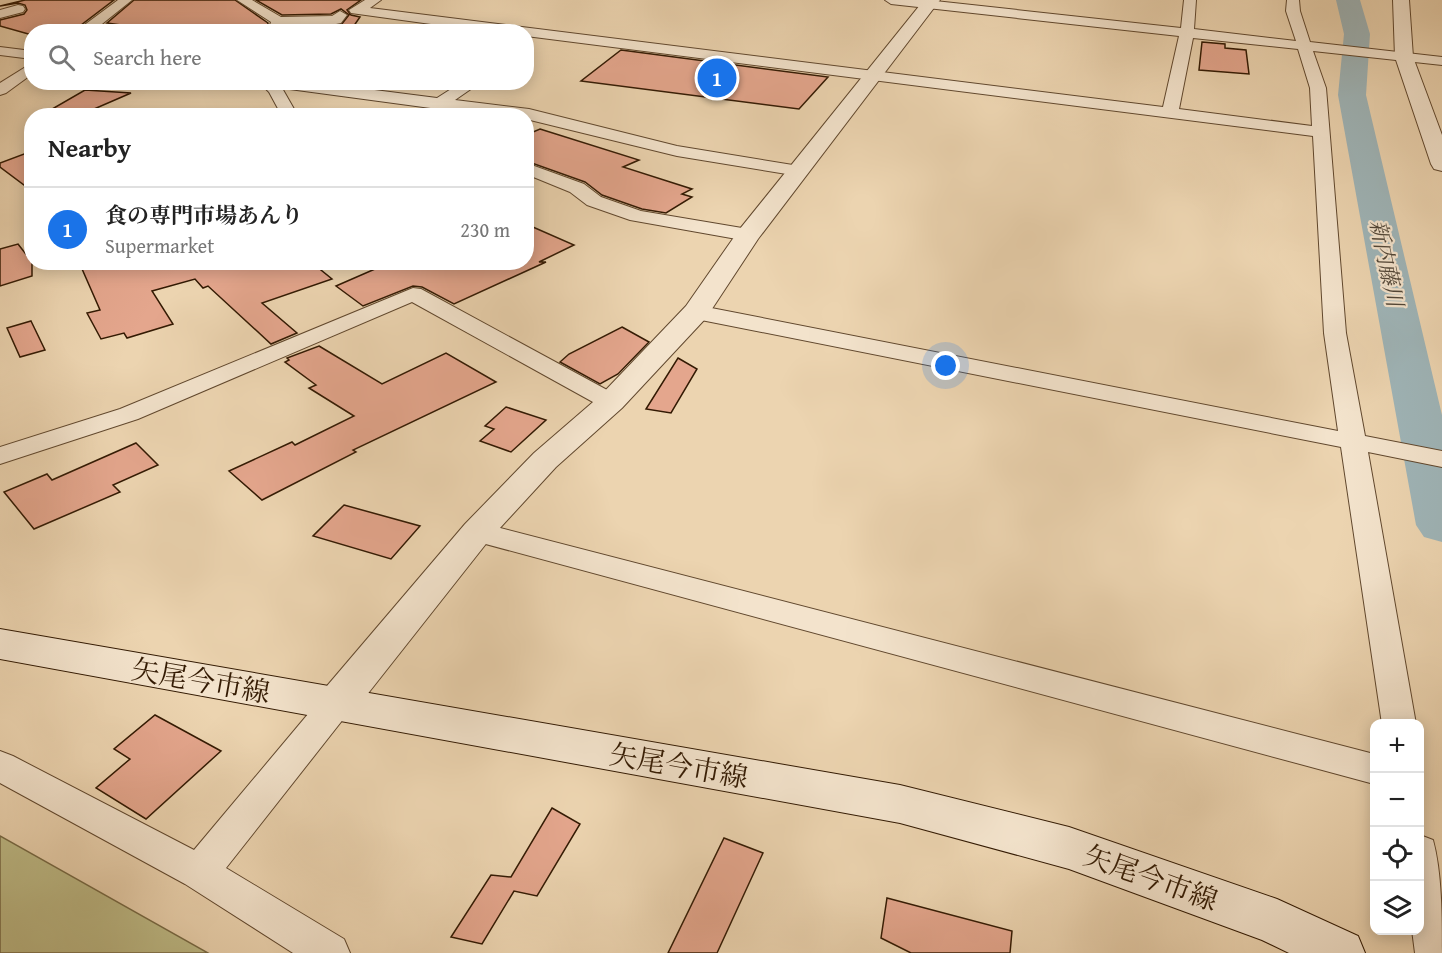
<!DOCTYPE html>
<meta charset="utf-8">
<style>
body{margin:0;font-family:"Gentium Book Plus","Noto Serif JP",serif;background:#f2f2f2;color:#222}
.controls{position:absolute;right:18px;bottom:18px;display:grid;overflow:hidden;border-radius:12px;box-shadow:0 3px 15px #0003}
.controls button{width:54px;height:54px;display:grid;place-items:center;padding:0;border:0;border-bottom:2px solid #e0e0e0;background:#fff;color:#222;font:30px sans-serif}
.you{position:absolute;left:946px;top:366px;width:21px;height:21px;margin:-15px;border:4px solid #fff;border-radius:50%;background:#1a73e8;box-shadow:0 0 0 9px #1a73e833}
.badge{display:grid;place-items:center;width:39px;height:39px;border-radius:50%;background:#1a73e8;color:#fff;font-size:20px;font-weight:700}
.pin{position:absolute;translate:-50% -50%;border:3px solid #fff;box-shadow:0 2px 6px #0006}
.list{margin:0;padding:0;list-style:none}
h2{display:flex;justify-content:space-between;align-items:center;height:78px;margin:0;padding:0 24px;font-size:26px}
h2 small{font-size:20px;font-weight:400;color:#767676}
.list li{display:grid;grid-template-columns:39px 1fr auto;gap:18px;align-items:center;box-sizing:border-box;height:84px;padding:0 24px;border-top:2px solid #e0e0e0}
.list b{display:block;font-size:22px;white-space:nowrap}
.list p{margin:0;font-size:20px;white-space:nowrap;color:#767676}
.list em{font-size:20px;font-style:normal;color:#767676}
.icon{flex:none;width:33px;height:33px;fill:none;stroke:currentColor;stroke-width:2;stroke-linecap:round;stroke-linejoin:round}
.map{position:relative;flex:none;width:1442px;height:953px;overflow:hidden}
.search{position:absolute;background:#fff;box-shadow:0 3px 15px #0003;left:24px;top:24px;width:510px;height:66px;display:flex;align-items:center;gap:15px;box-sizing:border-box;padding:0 21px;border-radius:24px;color:#767676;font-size:22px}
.panel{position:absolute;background:#fff;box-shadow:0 3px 15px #0003;left:24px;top:108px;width:510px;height:162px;border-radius:24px}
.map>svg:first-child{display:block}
.green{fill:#bebb87;stroke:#786a45;stroke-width:1.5}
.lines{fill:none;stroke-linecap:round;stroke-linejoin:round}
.river{fill:#9fb5b8;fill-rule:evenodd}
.building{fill:#e4a68d;stroke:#331a03;stroke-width:1.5}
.minor-casing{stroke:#61482e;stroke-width:2}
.tertiary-casing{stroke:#61482e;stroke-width:2}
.secondary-casing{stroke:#331a03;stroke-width:2}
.minor{fill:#f3e3cc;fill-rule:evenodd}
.tertiary{fill:#f3e3cc;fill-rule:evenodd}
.secondary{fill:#f3e3cc;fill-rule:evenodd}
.labels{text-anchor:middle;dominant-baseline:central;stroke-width:4.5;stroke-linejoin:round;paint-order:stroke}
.far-water-label{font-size:22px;font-style:italic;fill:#534839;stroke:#f3e3cc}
.near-street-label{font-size:28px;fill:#331a03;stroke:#f3e3cc}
</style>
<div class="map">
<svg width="1442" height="953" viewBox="0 0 1442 953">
<rect width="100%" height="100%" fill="#ecd4b0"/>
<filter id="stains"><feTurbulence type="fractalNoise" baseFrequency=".00333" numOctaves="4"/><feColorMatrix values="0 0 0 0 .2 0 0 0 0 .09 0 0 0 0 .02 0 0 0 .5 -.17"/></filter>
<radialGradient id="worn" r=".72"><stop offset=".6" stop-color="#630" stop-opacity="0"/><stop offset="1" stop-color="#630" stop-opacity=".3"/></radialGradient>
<!-- green -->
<path class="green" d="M0,836L208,953H0Z"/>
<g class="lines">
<!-- river -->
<path class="river" d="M1336,0H1360L1370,34L1366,95L1442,415V542L1424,537L1416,525L1338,95L1344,34Z"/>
</g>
<!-- building -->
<g class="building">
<path d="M25,0H114L81,25L59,31L32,32V35L0,26V20L24,14L27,10L25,5L18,3L0,6Z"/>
<path d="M134,0H235L268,23L266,32H170L107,23Z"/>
<path d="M256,0H361L347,10L351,15L360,17L351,30L284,32L286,27L341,25L349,15L341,9L331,14L282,15Z"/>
<path d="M1202,42L1225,44V48L1246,50L1249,74L1199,70Z"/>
<path d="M621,50L828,77L799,109L581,81Z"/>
<path d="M85,90L131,93L78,116H40Z"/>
<path d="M540,129L639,160L623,167L692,189L682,194L692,197L666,213L642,209L602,195L585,182L526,161V135Z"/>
<path d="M32,151V191L0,167V163Z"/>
<path d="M526,224L574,245L539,262H546L454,304L422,287L413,286L363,306L336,286L391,262H526Z"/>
<path d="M18,244L32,262V276L0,286V249Z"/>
<path d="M79,262H311L332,279L262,303L297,333L271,344L208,286L203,288L195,279L152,291L173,324L127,338L124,333L101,339L87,313L100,310Z"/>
<path d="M31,321L45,350L20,357L7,328Z"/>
<path d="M622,327L649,342L618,374L600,384L560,362L569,354Z"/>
<path d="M319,346L382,384L446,353L496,382L353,450L356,452L262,500L229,471L292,442L295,445L354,416L309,388L316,385L285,362L289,360L287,358Z"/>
<path d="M678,358L697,369L671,413L646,409Z"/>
<path d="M506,407L546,420L511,452L480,441L494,429L485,426Z"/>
<path d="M136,443L158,465L113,485L120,492L34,529L4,492L47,474L52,480Z"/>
<path d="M344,505L420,526L391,559L313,536Z"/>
<path d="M155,715L221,751L146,819L96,788L130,759L114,749Z"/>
<path d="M552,808L580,824L537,896L514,891L482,944L451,937L491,875L511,877Z"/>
<path d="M724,838L763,853L717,953H668Z"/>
<path d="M887,898L1012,931L1010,953H911L881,938Z"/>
</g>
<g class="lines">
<!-- minor casing -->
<g class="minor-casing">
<g id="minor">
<path d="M118,0H132L92,32H75Z"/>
<path d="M237,0H252L281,17L332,16L340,11L347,15L341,23L336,24L284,25L282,32H268L271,22Z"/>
<path d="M365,0H381L370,8L1163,107L1179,36L891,4L885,0H926L1181,28L1184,0H1196L1194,29L1296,41L1286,11L1287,0H1299L1300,11L1310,42L1442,57V65L1313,51L1326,88L1346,333L1365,436L1442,451V467L1368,452L1416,724H1382L1341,447L696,319L688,317L685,312L688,307L696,305L1338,431L1324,333L1313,136L526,36V32H489L351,13L349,10ZM1193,38L1298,49L1310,88L1312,126L1179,109Z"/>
<path d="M18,5L23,6L25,9L23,12L0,18V10Z"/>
<path d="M0,47L32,51V59L0,55Z"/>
<path d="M32,63V74L6,93L0,95V83Z"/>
<path d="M259,82H312L437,98L462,82H481L455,100L529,109L677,146L799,166L805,167L808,171L805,175L799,176L677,156L526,119V116H502L438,109L282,88L298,116H282L269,92Z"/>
<path d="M526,163L584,184L601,197L641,211L748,229L755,231L758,235L755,239L748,241L630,220L587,205L570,192L526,174Z"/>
<path d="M413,288L421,289L620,397L623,402L620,407L611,409L602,407L412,302L138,419L0,464V447L120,409Z"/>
<path d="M477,522L1374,754V784L467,539L463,532L467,525Z"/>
<path d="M336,691L348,695L353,704L348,713L226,868L344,939L350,953H293L185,884L0,783V751L13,756L194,850L324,695Z"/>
<path d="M1420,835L1433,840C1442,873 1442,917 1442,953H1415L1412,930H1420Z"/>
</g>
</g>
<!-- tertiary casing -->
<g class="tertiary-casing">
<g id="tertiary">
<path d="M924,0H940L758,239L706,318L622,408L556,467L489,540L351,715L336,720L321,715L315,704L321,693L465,524L534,453L600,396L686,306L739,230Z"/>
<path d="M1393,0H1409L1413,57L1442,135V171L1434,169L1431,164L1395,57Z"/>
</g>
</g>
<!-- secondary casing -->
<g class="secondary-casing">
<path id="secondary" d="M0,629L900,785L1069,827L1277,899L1358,936L1365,953H1289L1262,940L1069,869L900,823L0,659Z"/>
</g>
<!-- minor -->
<use href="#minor" class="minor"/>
<!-- tertiary -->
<use href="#tertiary" class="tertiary"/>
<!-- secondary -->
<use href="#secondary" class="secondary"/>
</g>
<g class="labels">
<!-- far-water labels -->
<g class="far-water-label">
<text transform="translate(1387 263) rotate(78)">新内藤川</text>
</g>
<!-- near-street labels -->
<g class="near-street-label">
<text transform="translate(201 680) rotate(10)">矢尾今市線</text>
<text transform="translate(679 765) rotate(10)">矢尾今市線</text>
<text transform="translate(1151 877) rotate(20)">矢尾今市線</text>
</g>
</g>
<rect width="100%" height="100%" filter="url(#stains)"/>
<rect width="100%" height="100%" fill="url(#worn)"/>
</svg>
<div class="controls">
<button>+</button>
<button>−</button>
<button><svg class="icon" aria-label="locate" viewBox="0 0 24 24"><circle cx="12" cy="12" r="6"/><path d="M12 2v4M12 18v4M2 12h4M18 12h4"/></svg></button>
<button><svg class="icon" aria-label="layers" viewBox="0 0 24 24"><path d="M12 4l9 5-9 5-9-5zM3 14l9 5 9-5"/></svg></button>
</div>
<div class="you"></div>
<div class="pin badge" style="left:717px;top:78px">1</div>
<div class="search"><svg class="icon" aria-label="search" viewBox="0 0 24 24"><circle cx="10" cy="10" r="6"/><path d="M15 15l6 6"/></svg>Search here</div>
<section class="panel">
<h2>Nearby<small></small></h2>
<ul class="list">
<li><span class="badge">1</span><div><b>食の専門市場あんり</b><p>Supermarket</p></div><em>230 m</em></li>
</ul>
</section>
</div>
